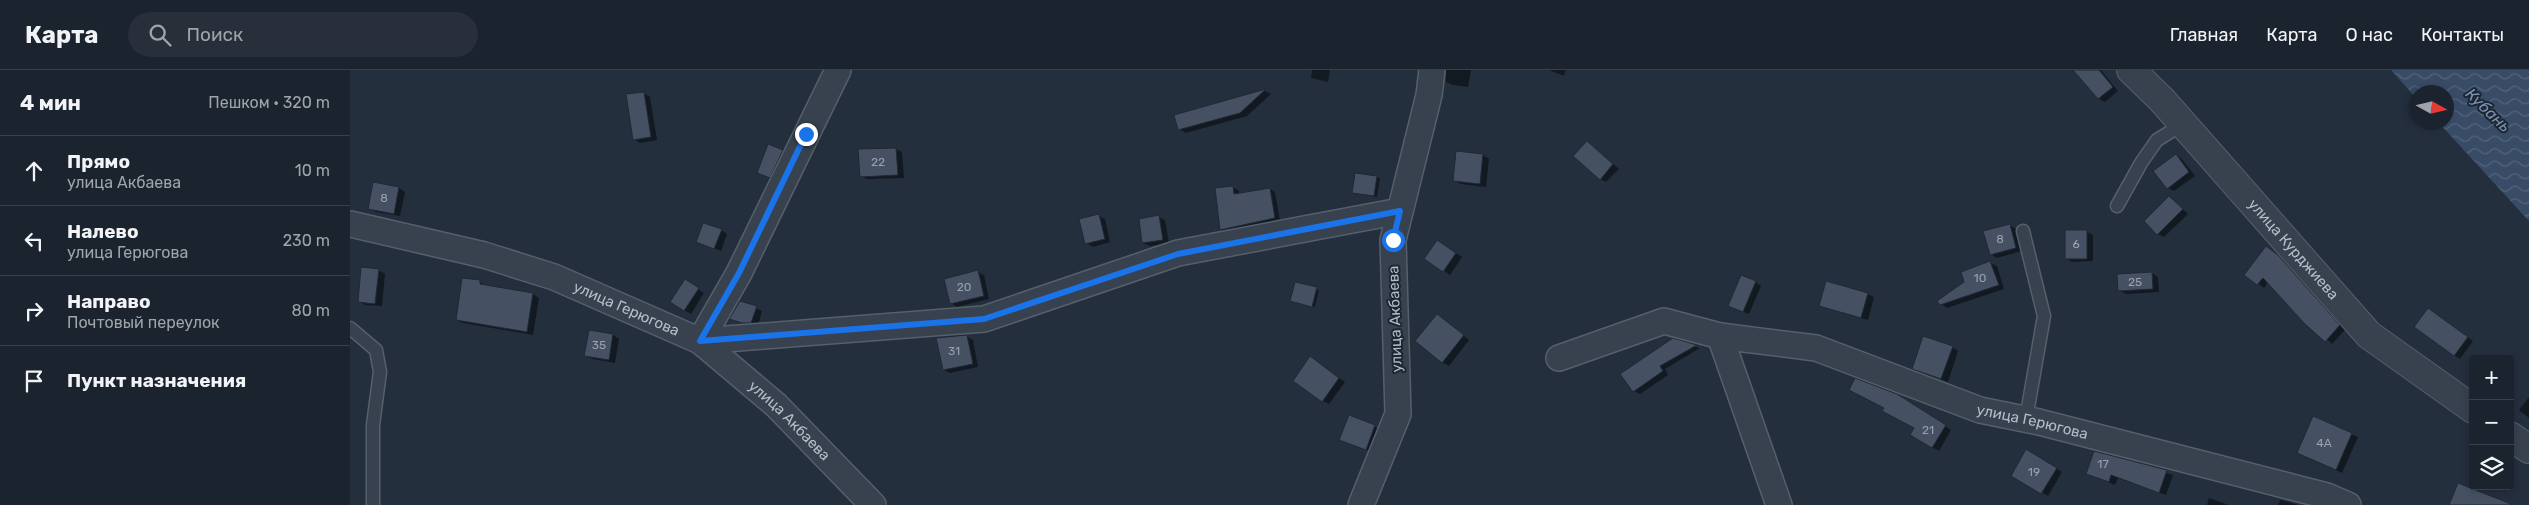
<!DOCTYPE html>
<html lang="ru">
<meta charset="utf-8">
<style>
body{margin:0;font-family:Rubik,sans-serif;background:#282f3a;color:#f1f3f6}
.controls{position:absolute;right:15px;bottom:15px;display:grid;overflow:hidden;border-radius:5px;box-shadow:0 2px 8px #0003}
.controls button{width:45px;height:45px;display:grid;place-items:center;padding:0;border:0;border-bottom:1px solid #39404a;background:#1b232e;color:#f1f3f6;font:25px sans-serif}
.compass{position:absolute;left:2059px;top:15px;width:45px;height:45px;border-radius:50%;background:#1b232e;box-shadow:0 2px 8px #0003;rotate:98deg}
.stop{position:absolute;width:15px;height:15px;margin:-11px;border:4px solid #1a73e8;border-radius:50%;background:#fff}
.stop.end{background:#1a73e8;border-color:#fff;box-shadow:0 1px 5px #0008}
.list{margin:0;padding:0;list-style:none}
h2{display:flex;justify-content:space-between;align-items:center;height:65px;margin:0;padding:0 20px;font-size:21px}
h2 small{font-size:16px;font-weight:400;color:#a0a4aa}
.list li{display:grid;grid-template-columns:32px 1fr auto;gap:15px;align-items:center;box-sizing:border-box;height:70px;padding:0 20px;border-top:1px solid #39404a}
.list b{display:block;font-size:19px;white-space:nowrap}
.list p{margin:0;font-size:16px;white-space:nowrap;color:#a0a4aa}
.list em{font-size:16px;font-style:normal;color:#a0a4aa}
.icon{flex:none;width:28px;height:28px;fill:none;stroke:currentColor;stroke-width:2;stroke-linecap:round;stroke-linejoin:round}
.map{position:relative;flex:none;width:2179px;height:435px;overflow:hidden}
header{display:flex;align-items:center;gap:30px;box-sizing:border-box;height:70px;padding:0 25px;background:#1b232e;border-bottom:1px solid #39404a}
header strong{font-size:24px}
nav{display:flex;gap:28px;margin-inline-start:auto;font-size:18px}
.search{width:350px;height:45px;background:#282f3a;display:flex;align-items:center;gap:12px;box-sizing:border-box;padding:0 18px;border-radius:28px;color:#a0a4aa;font-size:19px}
main{display:flex}
aside{flex:1;background:#1b232e}
.map>svg:first-child{display:block}
.water{fill:url(#water-waves)}
.shadow{fill:#0007}
.building{fill:#455162;stroke:#1f2835}
.lines{fill:none;stroke-linecap:round;stroke-linejoin:round}
.service-casing{stroke:#565f6c;stroke-width:15}
.minor-casing{stroke:#565f6c;stroke-width:28}
.tertiary-casing{stroke:#565f6c;stroke-width:30}
.service{stroke:#38414e;stroke-width:12}
.minor{stroke:#38414e;stroke-width:25}
.tertiary{stroke:#38414e;stroke-width:28}
.route{stroke:#1a73e8;stroke-width:6}
.labels{text-anchor:middle;dominant-baseline:central;stroke-width:4;stroke-linejoin:round;paint-order:stroke}
.number-label{font-size:12px;fill:#98a1af}
.street-label{font-size:15px;fill:#b4bcc9;stroke:#1d2633}
.water-label{font-size:16px;font-style:italic;fill:#7c92b1;stroke:#1d2633}
</style>
<header>
<strong>Карта</strong>
<div class="search"><svg class="icon" aria-label="search" viewBox="0 0 24 24"><circle cx="10" cy="10" r="6"/><path d="M15 15l6 6"/></svg>Поиск</div>
<nav><a>Главная</a><a>Карта</a><a>О нас</a><a>Контакты</a></nav>
</header>
<main>
<aside>
<h2>4 мин<small>Пешком · 320 m</small></h2>
<ul class="list">
<li><svg class="icon" aria-label="ahead" viewBox="0 0 24 24"><path d="M12 20V5M6 11l6-6 6 6"/></svg><div><b>Прямо</b><p>улица Акбаева</p></div><em>10 m</em></li>
<li><svg class="icon" aria-label="left" viewBox="0 0 24 24"><path d="M17 20v-9H6M10 6l-5 5 5 5"/></svg><div><b>Налево</b><p>улица Герюгова</p></div><em>230 m</em></li>
<li><svg class="icon" aria-label="right" viewBox="0 0 24 24"><path d="M7 20v-9h11M14 6l5 5-5 5"/></svg><div><b>Направо</b><p>Почтовый переулок</p></div><em>80 m</em></li>
<li><svg class="icon" aria-label="arrive" viewBox="0 0 24 24"><path d="M6 21V4h12l-3 4 3 4H6"/></svg><div><b>Пункт назначения</b></div></li>
</ul>
</aside>
<div class="map">
<svg width="2179" height="435" viewBox="0 0 2179 435">
<defs>
<pattern id="water-waves" width="16" height="10" patternUnits="userSpaceOnUse" patternTransform="scale(1.25)"><rect width="16" height="10" fill="#394c67"/><path d="M0 5q4-4 8 0t8 0" fill="none" stroke="#53647b"/></pattern>
</defs>
<rect width="100%" height="100%" fill="#242f3e"/>
<!-- water -->
<path class="water" d="M2041,0H2179V151L2089,53L2096,52V22H2066V28Z"/>
<!-- shadow -->
<g class="shadow">
<path d="M962,0H980L978,12L961,8Z"/>
<path d="M1096,0H1121L1118,17L1103,15L1096,12Z"/>
<path d="M1199,0H1216L1214,6Z"/>
<path d="M1725,0H1751L1768,21L1755,32L1748,28Z"/>
<path d="M915,21L921,24L897,46L836,63L829,59L826,46Z"/>
<path d="M294,23L300,27L307,70L290,73L284,69Z"/>
<path d="M1237,72L1269,99L1256,112L1250,109Z"/>
<path d="M546,79L552,82L554,108L517,109L511,106Z"/>
<path d="M433,81L439,84L426,110L415,106Z"/>
<path d="M1133,85L1139,89L1136,117L1111,114L1104,110Z"/>
<path d="M1826,85L1832,89L1845,106L1824,121L1818,118Z"/>
<path d="M1006,104L1030,108L1027,127L1003,123Z"/>
<path d="M883,117L889,121V125L920,119L925,122L930,151L877,163L871,160Z"/>
<path d="M49,118L55,122L50,146L26,142L20,138Z"/>
<path d="M1819,127L1838,144L1814,167L1808,164Z"/>
<path d="M749,146L755,149L760,172L743,177L736,173Z"/>
<path d="M809,147L815,150L819,173L800,176L793,173Z"/>
<path d="M1660,155L1666,159L1672,181L1647,188L1641,184Z"/>
<path d="M371,160L377,164L371,181L348,172Z"/>
<path d="M1737,162L1743,165V191L1722,192L1716,188Z"/>
<path d="M1094,175L1112,187L1100,205L1094,201Z"/>
<path d="M1923,181L1934,190L1995,260L1982,274L1918,212L1914,218L1896,205Z"/>
<path d="M1640,193L1647,196L1654,219L1597,238L1591,234Z"/>
<path d="M28,200L35,204L32,236L15,235L9,231Z"/>
<path d="M627,202L634,205L639,229L607,237L601,233Z"/>
<path d="M1802,203L1808,207L1809,222L1776,224L1769,220L1768,205Z"/>
<path d="M130,212L136,216L183,224L189,228L183,265L113,253L107,250Z"/>
<path d="M1405,212L1411,216L1399,244L1386,239Z"/>
<path d="M341,214L354,223L341,244L334,240Z"/>
<path d="M966,219L969,220L965,237L941,231Z"/>
<path d="M1517,224L1524,227L1518,250L1471,236Z"/>
<path d="M406,238L412,241L408,256H400L381,248Z"/>
<path d="M2085,243L2123,271L2110,289L2104,285Z"/>
<path d="M1088,245L1119,270L1099,296L1092,292Z"/>
<path d="M240,261L263,265L269,269L265,293L242,289L236,285Z"/>
<path d="M616,266L623,270L628,297L600,303L594,300Z"/>
<path d="M1323,270L1350,278L1315,299L1318,305L1290,324L1284,321L1272,304Z"/>
<path d="M1602,277L1608,281L1598,312L1563,298Z"/>
<path d="M967,292L995,312L979,334L973,331Z"/>
<path d="M2179,327V348L2169,340Z"/>
<path d="M1554,329L1601,360L1589,381L1562,365L1566,357L1536,337Z"/>
<path d="M1024,356L1030,360L1022,382L991,370Z"/>
<path d="M2001,364L2008,367L1992,403L1955,386Z"/>
<path d="M1677,381L1712,402L1698,426L1663,405Z"/>
<path d="M1745,383L1823,405L1816,425L1768,408L1765,415L1738,404Z"/>
<path d="M1859,428L1879,435H1857Z"/>
<path d="M1930,430L1949,435H1928Z"/>
</g>
<!-- building -->
<g class="building">
<path d="M1723,0H1749L1763,17L1748,29Z"/>
<path d="M916,19L890,43L828,60L824,45Z"/>
<path d="M294,22L301,67L283,70L276,24Z"/>
<path d="M1237,71L1263,94L1250,110L1223,86Z"/>
<path d="M418,74L433,80L420,108L407,103Z"/>
<path d="M546,78L548,105L510,107L508,79Z"/>
<path d="M1106,81L1133,84L1130,114L1103,111Z"/>
<path d="M1826,84L1839,102L1817,119L1803,101Z"/>
<path d="M1005,103L1027,106L1024,126L1002,123Z"/>
<path d="M23,112L49,117L44,144L18,139Z"/>
<path d="M883,116L884,124L920,118L925,148L870,160L865,118Z"/>
<path d="M1819,126L1833,139L1807,165L1794,151Z"/>
<path d="M749,144L755,169L735,174L729,149Z"/>
<path d="M809,145L813,170L792,173L789,149Z"/>
<path d="M353,153L372,159L364,179L346,172Z"/>
<path d="M1660,154L1666,178L1640,185L1633,161Z"/>
<rect x="1715" y="160" width="22" height="29"/>
<path d="M1087,170L1106,183L1093,202L1074,189Z"/>
<path d="M1916,176L1928,185L1990,255L1975,272L1954,253L1913,208L1907,215L1894,205Z"/>
<path d="M1640,191L1649,215L1590,235L1587,231L1614,212L1611,202Z"/>
<path d="M11,197L29,199L25,234L8,232Z"/>
<path d="M628,200L634,226L600,234L594,209Z"/>
<path d="M1802,202L1803,219L1768,221L1767,204Z"/>
<path d="M1391,205L1406,211L1393,242L1378,236Z"/>
<path d="M112,208L130,210V214L183,223L177,262L106,250Z"/>
<path d="M335,209L349,218L334,241L320,232Z"/>
<path d="M1476,211L1518,223L1511,248L1469,236Z"/>
<path d="M945,212L967,217L962,237L940,231Z"/>
<path d="M390,231L407,236L401,253H392L379,249Z"/>
<path d="M2078,238L2118,267L2104,286L2064,257Z"/>
<path d="M1087,244L1114,265L1092,293L1065,271Z"/>
<path d="M239,260L263,264L259,290L234,286Z"/>
<path d="M617,265L623,294L593,300L586,268Z"/>
<path d="M1573,266L1603,276L1591,309L1562,299Z"/>
<path d="M1323,268L1347,275L1310,296L1313,301L1283,322L1270,304Z"/>
<path d="M960,286L989,308L972,332L943,311Z"/>
<path d="M1505,308L1547,324L1596,355L1582,378L1560,365L1564,358L1532,341L1534,338L1499,320Z"/>
<path d="M999,345L1025,355L1016,380L989,370Z"/>
<path d="M1963,346L2002,363L1986,400L1947,383Z"/>
<path d="M1676,379L1707,398L1691,424L1661,406Z"/>
<path d="M1744,381L1817,400L1809,423L1761,405L1759,412L1736,404Z"/>
<path d="M2108,413L2161,434V435H2099Z"/>
</g>
<g class="lines">
<!-- service casing -->
<g class="service-casing">
<g id="service">
<path d="M1767,136L1791,93L1807,70L1833,54"/>
<path d="M1673,161L1694,246L1676,349"/>
<path d="M0,258L26,280L30,302L23,355V435"/>
</g>
</g>
<!-- minor casing -->
<g class="minor-casing">
<g id="minor">
<path id="s1" d="M488,0L389,203L350,271L426,335L523,435"/>
<path id="s2" d="M0,154L134,185L204,207L350,271L634,249L828,183L1050,141"/>
<path d="M1370,266L1429,435"/>
<path id="s3" d="M1209,288L1314,251L1370,266L1466,278L1630,340L1689,352L1977,426L1998,435"/>
<path d="M1011,435L1048,344L1043,170L1079,25L1082,0"/>
</g>
</g>
<!-- tertiary casing -->
<g class="tertiary-casing">
<g id="tertiary">
<path id="s4" d="M1781,0L1812,30L2019,265L2123,339"/>
<path d="M2160,366L2179,379"/>
</g>
</g>
<!-- service -->
<use href="#service" class="service"/>
<!-- minor -->
<use href="#minor" class="minor"/>
<!-- tertiary -->
<use href="#tertiary" class="tertiary"/>
</g>
<g class="lines">
<!-- route -->
<path class="route" d="M456,64L389,203L350,271L634,249L828,184L1050,141L1043,170"/>
</g>
<g class="labels">
<!-- number labels -->
<g class="number-label">
<text x="528" y="92">22</text>
<text x="34" y="128">8</text>
<text x="1650" y="169">8</text>
<text x="1726" y="174">6</text>
<text x="1630" y="208">10</text>
<text x="1785" y="212">25</text>
<text x="614" y="217">20</text>
<text x="249" y="275">35</text>
<text x="604" y="281">31</text>
<text x="1578" y="360">21</text>
<text x="1974" y="373">4А</text>
<text x="1753" y="394">17</text>
<text x="1684" y="402">19</text>
</g>
<!-- street labels -->
<g class="street-label">
<text stroke="none"><textPath href="#s4" startOffset="242">улица Курджиева</textPath></text>
<text stroke="none"><textPath href="#s2" startOffset="290">улица Герюгова</textPath></text>
<text transform="translate(1045 249) rotate(-92)">улица Акбаева</text>
<text stroke="none"><textPath href="#s1" startOffset="424">улица Акбаева</textPath></text>
<text stroke="none"><textPath href="#s3" startOffset="495">улица Герюгова</textPath></text>
</g>
<!-- water labels -->
<g class="water-label">
<text transform="translate(2138 40) rotate(44)">Кубань</text>
</g>
</g>
</svg>
<div class="controls">
<button>+</button>
<button>−</button>
<button><svg class="icon" aria-label="layers" viewBox="0 0 24 24"><path d="M12 4l9 5-9 5-9-5zM3 14l9 5 9-5"/></svg></button>
</div>
<svg class="compass" viewBox="-18 -18 36 36"><path d="M0-13l5 13h-10z" fill="#e53935"/><path d="M0 13l5-13h-10z" fill="#a0a4aa"/></svg>
<div class="stop" style="left:1043px;top:170px"></div>
<div class="stop end" style="left:456px;top:64px"></div>
</div>
</main>
